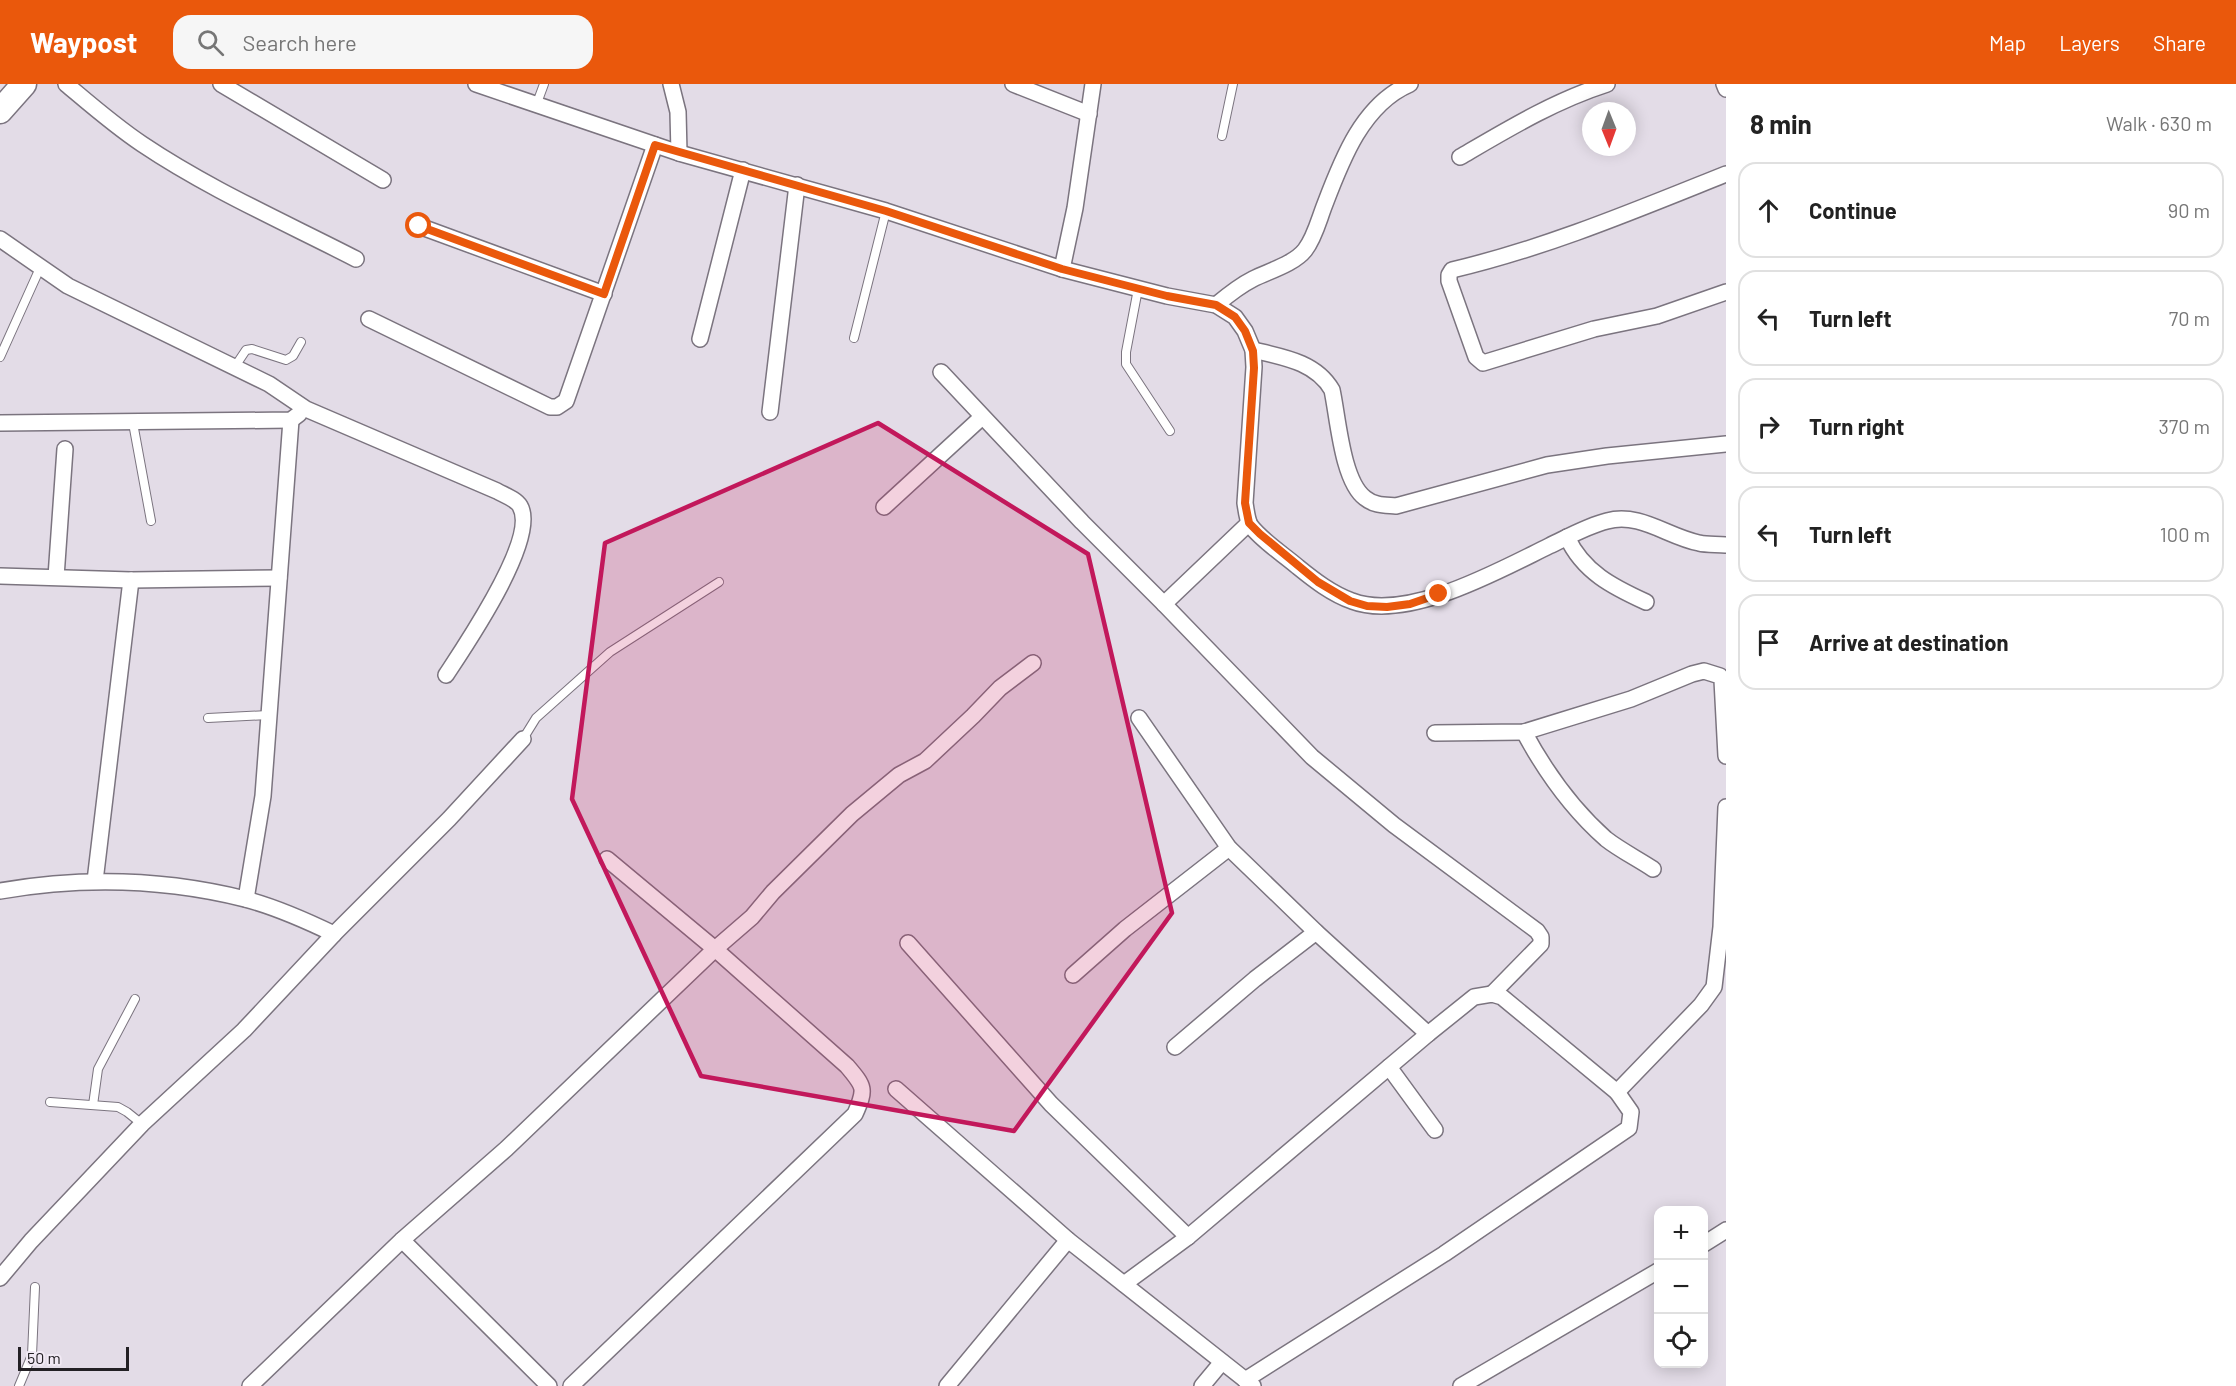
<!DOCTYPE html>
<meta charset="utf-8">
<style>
body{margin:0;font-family:Barlow,sans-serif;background:#f6f6f6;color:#222}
.controls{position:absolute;right:18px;bottom:18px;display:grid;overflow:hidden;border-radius:12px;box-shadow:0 3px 15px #0003}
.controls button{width:54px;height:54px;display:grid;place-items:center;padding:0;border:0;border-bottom:2px solid #e0e0e0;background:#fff;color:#222;font:30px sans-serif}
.compass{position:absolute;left:1582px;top:18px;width:54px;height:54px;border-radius:50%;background:#fff;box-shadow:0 3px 15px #0003;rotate:179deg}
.scale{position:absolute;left:18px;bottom:15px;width:111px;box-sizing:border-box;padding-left:6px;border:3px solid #232024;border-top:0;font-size:16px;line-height:21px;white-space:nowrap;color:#232024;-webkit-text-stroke:4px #f1e9f4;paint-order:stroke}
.stop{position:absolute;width:18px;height:18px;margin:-14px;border:4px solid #ea580c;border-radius:50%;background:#fff}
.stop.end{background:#ea580c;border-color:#fff;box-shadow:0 2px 6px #0008}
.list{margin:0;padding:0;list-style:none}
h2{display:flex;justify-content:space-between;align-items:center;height:78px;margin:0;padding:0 24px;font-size:26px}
h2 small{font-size:20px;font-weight:400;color:#767676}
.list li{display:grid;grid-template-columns:39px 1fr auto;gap:18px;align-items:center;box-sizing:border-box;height:96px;margin:0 12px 12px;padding:0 12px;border:2px solid #e0e0e0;border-radius:18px}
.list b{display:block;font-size:22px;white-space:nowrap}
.list em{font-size:20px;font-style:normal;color:#767676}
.icon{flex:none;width:33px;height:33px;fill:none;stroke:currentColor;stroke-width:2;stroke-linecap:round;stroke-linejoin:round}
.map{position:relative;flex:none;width:1726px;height:1302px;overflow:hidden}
header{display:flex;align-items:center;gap:36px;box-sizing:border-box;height:84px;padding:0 30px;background:#ea580c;color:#fff}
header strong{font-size:28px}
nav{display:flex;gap:33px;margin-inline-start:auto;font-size:21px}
.search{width:420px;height:54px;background:#f6f6f6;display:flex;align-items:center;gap:15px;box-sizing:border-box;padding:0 21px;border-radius:18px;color:#767676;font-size:22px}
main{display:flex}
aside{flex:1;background:#fff}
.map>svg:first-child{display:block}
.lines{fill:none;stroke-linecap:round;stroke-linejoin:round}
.service-casing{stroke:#7b747f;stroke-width:10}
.minor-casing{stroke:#7b747f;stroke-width:18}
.primary-casing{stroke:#7b747f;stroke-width:27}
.service{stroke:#fff;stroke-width:8}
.minor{stroke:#fff;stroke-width:15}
.primary{stroke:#fff;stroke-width:24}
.route{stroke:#ea580c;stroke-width:8}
.marked{fill:#c2185b;fill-opacity:0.2;stroke:#c2185b;stroke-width:4.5;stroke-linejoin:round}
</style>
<header>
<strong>Waypost</strong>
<div class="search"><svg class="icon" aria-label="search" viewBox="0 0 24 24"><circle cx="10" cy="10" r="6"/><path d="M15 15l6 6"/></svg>Search here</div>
<nav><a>Map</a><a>Layers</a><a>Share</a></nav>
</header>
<main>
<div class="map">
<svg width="1726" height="1302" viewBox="0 0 1726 1302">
<rect width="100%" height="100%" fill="#e3dce7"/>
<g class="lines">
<!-- service casing -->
<g class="service-casing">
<g id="service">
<path d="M537,19L544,0"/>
<path d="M1222,52L1233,0"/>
<path d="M1138,205L1126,268V280L1170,347"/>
<path d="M854,254L886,127"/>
<path d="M0,273L40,184"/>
<path d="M234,284L246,266L252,265L286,276L293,272L301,258"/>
<path d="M133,339L151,437"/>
<path d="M208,634L268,631"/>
<path d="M523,655L536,634L610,568L719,498"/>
<path d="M50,1018L118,1023L127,1028L142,1040"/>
<path d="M93,1021L98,985L135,915"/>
<path d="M19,1302L32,1271L35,1203"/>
</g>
</g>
<!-- minor casing -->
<g class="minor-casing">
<g id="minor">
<path d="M66,0C91,21 115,42 142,60C209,105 284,138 356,175"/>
<path d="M221,0L383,96"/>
<path d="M476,0L679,69L886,127L1062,185L1167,212L1216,221L1235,233L1245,247L1253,266L1254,283L1245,419C1246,425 1247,435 1250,441C1262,457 1283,470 1298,483C1314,496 1332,510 1352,517C1407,538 1498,487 1549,462C1568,453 1587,442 1607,437C1640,428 1668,453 1699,459C1707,461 1717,460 1726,461"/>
<path d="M671,0L678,28L679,69"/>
<path d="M1013,0L1089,30"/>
<path d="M1724,0L1726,5"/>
<path d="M1460,73C1508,45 1554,17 1607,0"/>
<path d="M1726,90C1636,126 1546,164 1452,186L1449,191V197L1476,273L1483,279L1594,245L1657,232L1726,208"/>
<path d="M419,142L604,210"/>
<path d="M0,155L68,202L269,300L306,325L497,407C504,411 516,415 520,422C539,454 465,562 446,591"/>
<path d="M1062,185L1075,124L1093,0"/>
<path d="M1216,221C1228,211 1239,202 1253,195C1269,187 1294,180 1305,166C1315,153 1319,135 1325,120C1342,75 1363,20 1410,0"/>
<path d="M369,235L550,323H557L566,317L655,61"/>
<path d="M700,255L743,86"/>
<path d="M1253,266C1283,273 1316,278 1332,306C1338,333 1342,397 1365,414C1375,422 1385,421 1396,422L1547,381L1607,372L1726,360"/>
<path d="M941,288L1082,438L1164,520L1312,673L1394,741L1537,847L1541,853V860L1492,910"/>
<path d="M770,328L797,101"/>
<path d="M0,339L291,336L299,330"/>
<path d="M884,423L982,333"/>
<path d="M1567,453C1583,488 1613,503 1646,518"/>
<path d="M0,492L131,496L279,494"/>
<path d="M56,493L65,365"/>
<path d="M1164,520L1249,439"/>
<path d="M1139,634L1229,764L1316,848L1428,950"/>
<path d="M1524,648C1545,687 1572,725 1606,755C1620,766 1638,775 1653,785"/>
<path d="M1435,649L1524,648L1631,615L1692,590L1704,587L1720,592L1722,596L1726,672"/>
<path d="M95,797L131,496"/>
<path d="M0,807C81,793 165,795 245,815C276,823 305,836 334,850"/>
<path d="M246,815L263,712L291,336"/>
<path d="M908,859L1051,1020L1188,1153"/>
<path d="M1073,891L1125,845L1229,764"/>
<path d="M1175,963L1255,895L1316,848"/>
<path d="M1389,983L1435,1046"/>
<path d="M896,1005L1068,1156L1253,1302"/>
<path d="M1617,1008L1701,921L1714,903L1721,843L1726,723"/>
<path d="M402,1156L549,1302"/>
<path d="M1704,1160L1726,1146"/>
<path d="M0,1194L31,1157L142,1040L244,946L334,850L449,735L523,655"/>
<path d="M1124,1200L1188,1153L1428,950L1474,913L1492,910L1502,913L1617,1008L1631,1028L1629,1044L1444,1170L1245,1296"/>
<path d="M250,1302L402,1156L506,1065L715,865L752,833L773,808L852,730L899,691L925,677L973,632L1000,604L1033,579"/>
<path d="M571,1302L855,1030C866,1005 865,1003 847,982L715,865L607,775"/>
<path d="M947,1302L1068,1156"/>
<path d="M1202,1302L1222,1278"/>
<path d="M1461,1302L1658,1187"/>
</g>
</g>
<!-- primary casing -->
<g class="primary-casing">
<path id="primary" d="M0,27L24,0"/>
</g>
<!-- service -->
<use href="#service" class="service"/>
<!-- minor -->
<use href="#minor" class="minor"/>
<!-- primary -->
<use href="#primary" class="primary"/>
</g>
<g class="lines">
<!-- route -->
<path class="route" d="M419,142L604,210L655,61L886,127L1062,185L1167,212L1216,221L1235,233L1245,247L1253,267L1254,284L1245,419L1249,439L1260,450L1318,498L1350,517L1367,522L1387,523L1410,520L1439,510"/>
</g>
<!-- marked area -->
<path class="marked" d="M878,339L1088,470L1172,829L1014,1047L701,992L572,715L605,459Z"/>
</svg>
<div class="controls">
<button>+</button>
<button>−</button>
<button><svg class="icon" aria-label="locate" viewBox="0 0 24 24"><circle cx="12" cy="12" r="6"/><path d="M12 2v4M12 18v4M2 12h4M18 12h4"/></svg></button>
</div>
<svg class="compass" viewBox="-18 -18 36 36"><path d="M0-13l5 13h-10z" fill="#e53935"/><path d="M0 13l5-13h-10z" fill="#767676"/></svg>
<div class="scale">50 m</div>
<div class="stop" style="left:419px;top:142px"></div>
<div class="stop end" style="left:1439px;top:510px"></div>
</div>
<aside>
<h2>8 min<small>Walk · 630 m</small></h2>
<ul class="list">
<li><svg class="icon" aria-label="ahead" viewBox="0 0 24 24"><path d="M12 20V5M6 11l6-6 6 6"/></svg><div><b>Continue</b></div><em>90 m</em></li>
<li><svg class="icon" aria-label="left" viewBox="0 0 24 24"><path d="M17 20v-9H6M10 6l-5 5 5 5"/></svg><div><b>Turn left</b></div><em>70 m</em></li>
<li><svg class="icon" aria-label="right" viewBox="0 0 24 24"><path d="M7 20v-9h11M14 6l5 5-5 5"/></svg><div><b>Turn right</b></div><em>370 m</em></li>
<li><svg class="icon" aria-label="left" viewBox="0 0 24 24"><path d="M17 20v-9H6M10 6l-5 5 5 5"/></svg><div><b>Turn left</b></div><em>100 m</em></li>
<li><svg class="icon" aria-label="arrive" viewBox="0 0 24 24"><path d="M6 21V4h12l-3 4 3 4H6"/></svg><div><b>Arrive at destination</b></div></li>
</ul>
</aside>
</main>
